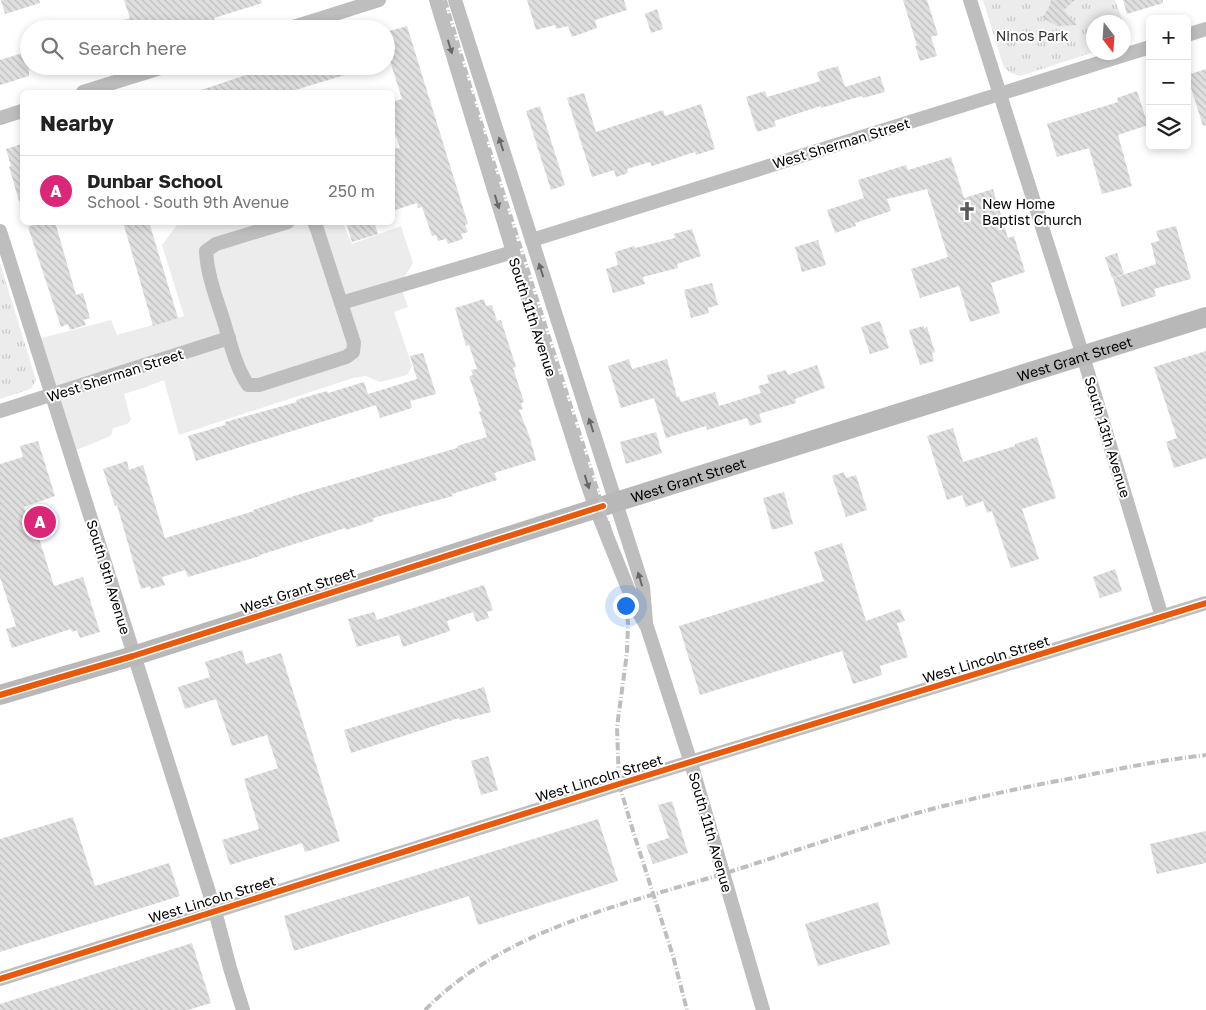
<!DOCTYPE html>
<meta charset="utf-8">
<style>
body{margin:0;font-family:"Golos Text",sans-serif;background:#f6f6f6;color:#222}
.controls{position:absolute;right:15px;top:15px;display:grid;overflow:hidden;border-radius:8px;box-shadow:0 2px 8px #0003}
.controls button{width:45px;height:45px;display:grid;place-items:center;padding:0;border:0;border-bottom:1px solid #e0e0e0;background:#fff;color:#222;font:25px sans-serif}
.compass{position:absolute;left:1086px;top:15px;width:45px;height:45px;border-radius:50%;background:#fff;box-shadow:0 2px 8px #0003;rotate:163deg}
.you{position:absolute;left:625px;top:605px;width:18px;height:18px;margin:-12px;border:4px solid #fff;border-radius:50%;background:#1a73e8;box-shadow:0 0 0 8px #1a73e833}
.badge{display:grid;place-items:center;width:32px;height:32px;border-radius:50%;background:#db2777;color:#fff;font-size:16px;font-weight:700}
.pin{position:absolute;translate:-50% -50%;border:2px solid #fff;box-shadow:0 1px 5px #0006}
.list{margin:0;padding:0;list-style:none}
h2{display:flex;justify-content:space-between;align-items:center;height:65px;margin:0;padding:0 20px;font-size:21px}
h2 small{font-size:16px;font-weight:400;color:#767676}
.list li{display:grid;grid-template-columns:32px 1fr auto;gap:15px;align-items:center;box-sizing:border-box;height:70px;padding:0 20px;border-top:1px solid #e0e0e0}
.list b{display:block;font-size:19px;white-space:nowrap}
.list p{margin:0;font-size:16px;white-space:nowrap;color:#767676}
.list em{font-size:16px;font-style:normal;color:#767676}
.icon{flex:none;width:28px;height:28px;fill:none;stroke:currentColor;stroke-width:2;stroke-linecap:round;stroke-linejoin:round}
.map{position:relative;flex:none;width:1206px;height:1010px;overflow:hidden}
.search{position:absolute;background:#fff;box-shadow:0 2px 8px #0003;left:20px;top:20px;width:375px;height:55px;display:flex;align-items:center;gap:12px;box-sizing:border-box;padding:0 18px;border-radius:28px;color:#767676;font-size:19px}
.panel{position:absolute;background:#fff;box-shadow:0 2px 8px #0003;left:20px;top:90px;width:375px;height:135px;border-radius:8px}
.map>svg:first-child{display:block}
.grass{fill:#ececec}
.park{fill:url(#park-tufts)}
.building{fill:url(#building-back-hatch)}
.lines{fill:none;stroke-linecap:round;stroke-linejoin:round}
.minor{stroke:#bebebe;stroke-width:14}
.secondary{stroke:#b8b8b8;stroke-width:20}
.rail{stroke:#bebebe;stroke-width:4;stroke-dasharray:8 2.5 1 2.5;stroke-linecap:butt}
.cycleway-casing{stroke:#fff;stroke-width:9}
.cycleway{stroke:#e8590c;stroke-width:6}
.oneway{fill:#686868}
.labels{text-anchor:middle;dominant-baseline:central;stroke-width:4;stroke-linejoin:round;paint-order:stroke}
.park-label{font-size:14px;fill:#333;stroke:#fff}
.street-label{font-size:14px;fill:#000;stroke:#fff}
.poi-label{font-size:14px;fill:#000;stroke:#fff;text-anchor:start}
</style>
<div class="map">
<svg width="1206" height="1010" viewBox="0 0 1206 1010">
<defs>
<pattern id="park-tufts" width="24" height="20" patternUnits="userSpaceOnUse" patternTransform="scale(1.25)"><rect width="24" height="20" fill="#ececec"/><path d="M3 7l-1-3M5 7V3M7 7l1-3M15 17l-1-3M17 17v-4M19 17l1-3" fill="none" stroke="#c9c9c9"/></pattern>
<pattern id="building-back-hatch" width="6" height="6" patternUnits="userSpaceOnUse" patternTransform="scale(1.25)"><rect width="6" height="6" fill="#dfdfdf"/><path d="M-1 5l2 2M0 0l6 6M5-1l2 2" fill="none" stroke="#bebebe"/></pattern>
</defs>
<rect width="100%" height="100%" fill="#fff"/>
<!-- grass -->
<path class="grass" d="M186,223H343L352,244L401,226L413,263L400,285L408,307L394,312L412,366L407,375L380,382L366,376L353,378L179,435L164,380L143,388L124,394L131,420L127,424L113,428L111,436L69,453L34,340L111,320L117,335L184,316L162,245L177,225Z"/>
<!-- park -->
<g class="park">
<path d="M983,0H1115L1123,22H1094V52L1020,76L1011,73L1004,68Z"/>
<path d="M0,263L36,380L31,389L0,399Z"/>
</g>
<!-- building -->
<g class="building">
<path d="M1,0H39L40,3L5,14Z"/>
<path d="M124,0H261L262,3L214,18L215,22L195,29H106V26L130,18Z"/>
<path d="M527,0H624L627,10L595,20L597,28L572,37L568,26L556,29L555,25L536,30Z"/>
<path d="M903,0H927L938,35L931,37L937,56L920,61L915,46H917Z"/>
<path d="M1051,0H1075L1064,10L1077,25L1058,26L1042,18L1048,9Z"/>
<path d="M1123,0H1163V3L1127,14Z"/>
<path d="M657,9L663,29L651,33L645,14Z"/>
<path d="M407,26L468,224L465,225L468,232L461,234L463,239L448,244L446,239L438,241L436,235L432,236L422,207L418,208L417,203L392,211V149L400,148L392,124V102L402,99L386,48V32Z"/>
<path d="M29,51V76L0,85V60Z"/>
<path d="M273,66H364V69L289,92H201V90Z"/>
<path d="M838,66L845,87L880,76L885,92L863,98L862,96L821,108V106L774,121L776,126L757,132L746,97L765,91L767,97L814,83L820,81L817,72Z"/>
<path d="M1206,69V125L1203,126L1187,75Z"/>
<path d="M1137,91L1148,125L1118,135L1132,186L1102,194L1089,148L1057,157L1047,124L1118,102L1117,98Z"/>
<path d="M584,93L596,132L663,110L665,116L701,104L715,149L696,155L695,152L652,166L650,162L627,169L628,173L616,177L614,170L592,177L567,98Z"/>
<path d="M540,106L565,185L551,190L526,111Z"/>
<path d="M22,144V201H19L9,167L11,166L6,149Z"/>
<path d="M951,157L964,198L993,189L1008,238L1014,236L1025,272L991,283L1000,313L970,322L959,286L920,298L911,269L948,257L927,189L887,199L891,211L855,223L856,226L835,233L827,210L864,198L858,180L906,165L908,170Z"/>
<path d="M42,222H55L76,295L83,293L88,311L90,318L84,320L86,325L70,330L68,324L61,327L28,227Z"/>
<path d="M123,222H149L178,318L153,326Z"/>
<path d="M346,222H374L378,234L352,242Z"/>
<path d="M1176,226L1191,279L1154,289L1156,296L1122,307L1113,278L1156,264L1151,243L1159,241L1156,231Z"/>
<path d="M692,229L701,256L677,264L678,268L643,277L645,284L613,293L606,269L618,265L615,252L634,246L635,248L675,238L674,234Z"/>
<path d="M818,240L826,265L802,272L795,247Z"/>
<path d="M1117,253L1124,274L1112,278L1105,257Z"/>
<path d="M712,283L718,305L708,308L709,313L691,318L684,290Z"/>
<path d="M484,299L486,306L492,305L497,321L501,320L516,367L513,368L524,402L521,403L523,409L519,410L529,435L536,460L494,473L497,480L452,494L453,496L373,518L374,521L346,530L345,528L260,555V556L188,577L185,570L162,577L165,585L151,589L150,586L141,589L117,505L115,506L103,469L127,461L129,470L143,465L165,538L254,511L253,510L297,495L457,448V446L487,437L479,412L481,411L469,376L473,375L471,370L477,369L469,345L466,346L455,308Z"/>
<path d="M880,321L889,348L870,354L861,327Z"/>
<path d="M924,326V328L927,327L935,352L932,353L934,361L920,365L909,330Z"/>
<path d="M1206,351V458L1174,468L1166,442L1177,438L1154,367Z"/>
<path d="M423,353L436,394L410,401L412,408L380,418L376,405L196,461L188,436L225,425V422L297,402L296,400L327,391L328,393L364,382L368,394L417,379L410,356Z"/>
<path d="M629,359L632,369L667,359L677,397L679,396L681,402L715,392L719,406L761,393L758,386L769,383L767,375L786,370L788,375L817,365L825,388L795,399L796,403L759,414L762,422L750,426L747,418L707,430L706,426L666,438L654,398L621,408L608,366Z"/>
<path d="M953,428L963,462L1015,446V444L1037,437L1056,498L1022,509L1039,559L1011,568L992,511L987,513L983,501L966,507L962,495L947,500L927,436Z"/>
<path d="M656,432L662,453L626,464L620,442Z"/>
<path d="M38,441L55,496L24,507L32,534L37,532L54,586L83,577L100,632L80,638L77,630L72,632L71,629L12,648L6,629L16,626L0,577V464L23,457L20,446Z"/>
<path d="M844,472L846,478L856,475L867,510L846,517L832,476Z"/>
<path d="M784,492L793,524L772,530L763,498Z"/>
<path d="M842,543L866,621L900,609L905,621L897,623L908,657L880,666L882,675L853,684L842,651L700,695L679,626L824,581L814,552Z"/>
<path d="M1115,569L1122,591L1100,598L1093,577Z"/>
<path d="M484,585L493,610L487,612L489,618L476,622L473,612L447,621L450,631L403,647L399,635L357,647L348,619L374,612L377,620Z"/>
<path d="M242,650L246,664L281,653L340,841L305,852L302,843L230,865L222,840L259,829L244,779L278,768L267,735L232,746L216,699L185,709L178,687L210,677L205,662Z"/>
<path d="M484,687L491,712L460,720L459,718L351,753L344,730Z"/>
<path d="M488,756L498,790L481,795L471,761Z"/>
<path d="M672,801L688,853L653,864L646,845L669,838L658,805Z"/>
<path d="M73,817L95,886L169,863L180,896L0,952V839Z"/>
<path d="M598,819L618,881L478,925L469,896L294,951L284,916Z"/>
<path d="M1206,831V863L1157,874L1150,844Z"/>
<path d="M878,902L890,944L818,966L805,924Z"/>
<path d="M192,943L211,1003L188,1010H0V1004Z"/>
</g>
<g class="lines">
<!-- minor -->
<g class="minor">
<path d="M436,0L513,252L585,477L596,509L635,606L647,627L691,763L763,1010"/>
<path d="M455,0L643,587L646,622"/>
<path d="M970,0L1083,356L1162,617"/>
<path d="M287,29L379,0"/>
<path d="M1187,35L1206,29"/>
<path d="M83,92L167,66"/>
<path d="M0,118L22,111"/>
<path d="M288,222L216,244L206,251C207,274 216,297 223,319C230,341 235,366 248,385H259L346,357L353,352L354,343L317,229L314,222"/>
<path d="M0,231L215,911L230,968L243,1010"/>
<path d="M532,240L1150,47"/>
<path d="M341,303L513,252"/>
<path d="M0,411L229,338"/>
<path d="M0,979L619,784L1206,603"/>
</g>
<!-- secondary -->
<path class="secondary" id="s1" d="M0,695L133,656L616,502L1206,317"/>
<!-- rail -->
<g class="rail">
<path d="M445,0L477,110L612,536L626,597L628,624L627,653L617,727L619,784L634,834L673,956L687,1010"/>
<path d="M425,1010C506,928 623,905 729,872C795,851 861,828 928,810C978,797 1028,786 1079,777C1121,768 1163,760 1206,755"/>
</g>
<!-- cycleway casing -->
<g class="cycleway-casing">
<g id="cycleway">
<path d="M0,695L133,656L603,506"/>
<path d="M0,979L619,784L1206,603"/>
</g>
</g>
<!-- cycleway -->
<use href="#cycleway" class="cycleway"/>
</g>
<!-- one-way arrows -->
<defs><path id="oneway-solid" d="M-6-.8H1V-3.2L6.5 0L1 3.2V.8H-6Z" transform="scale(1.25)"/></defs>
<g class="oneway">
<use href="#oneway-solid" transform="translate(450 47) rotate(73)"/>
<use href="#oneway-solid" transform="translate(501 144) rotate(-108)"/>
<use href="#oneway-solid" transform="translate(497 202) rotate(73)"/>
<use href="#oneway-solid" transform="translate(541 270) rotate(-108)"/>
<use href="#oneway-solid" transform="translate(591 425) rotate(-108)"/>
<use href="#oneway-solid" transform="translate(587 482) rotate(72)"/>
<use href="#oneway-solid" transform="translate(640 579) rotate(-107)"/>
</g>
<!-- icons -->
<defs>
<g id="church-bare" transform="scale(1.5)"><path d="M-1.2-6h2.4v3.5h3.3v2.4h-3.3V6h-2.4V-.1h-3.3v-2.4h3.3Z" fill="#595959" stroke="#fff" stroke-width="2.5" paint-order="stroke"/></g>
</defs>
<g fill-rule="evenodd">
<use href="#church-bare" x="967" y="211"/>
</g>
<g class="labels">
<!-- park labels -->
<g class="park-label">
<text x="1032" y="35">Ninos Park</text>
</g>
<!-- street labels -->
<g class="street-label">
<text transform="translate(841 143) rotate(-17)">West Sherman Street</text>
<text transform="translate(533 317) rotate(72)">South 11th Avenue</text>
<text stroke="none"><textPath href="#s1" startOffset="1126">West Grant Street</textPath></text>
<text transform="translate(115 375) rotate(-18)">West Sherman Street</text>
<text transform="translate(1108 437) rotate(73)">South 13th Avenue</text>
<text stroke="none"><textPath href="#s1" startOffset="721">West Grant Street</textPath></text>
<text transform="translate(109 577) rotate(73)">South 9th Avenue</text>
<text transform="translate(298 590) rotate(-18)">West Grant Street</text>
<text transform="translate(986 659) rotate(-17)">West Lincoln Street</text>
<text transform="translate(599 778) rotate(-17)">West Lincoln Street</text>
<text transform="translate(711 832) rotate(74)">South 11th Avenue</text>
<text transform="translate(212 899) rotate(-17)">West Lincoln Street</text>
</g>
<!-- poi labels -->
<g class="poi-label">
<text x="982" y="203">New Home<tspan x="982" dy="16">Baptist Church</tspan></text>
</g>
</g>
</svg>
<div class="controls">
<button>+</button>
<button>−</button>
<button><svg class="icon" aria-label="layers" viewBox="0 0 24 24"><path d="M12 4l9 5-9 5-9-5zM3 14l9 5 9-5"/></svg></button>
</div>
<svg class="compass" viewBox="-18 -18 36 36"><path d="M0-13l5 13h-10z" fill="#e53935"/><path d="M0 13l5-13h-10z" fill="#767676"/></svg>
<div class="you"></div>
<div class="pin badge" style="left:40px;top:522px">A</div>
<div class="search"><svg class="icon" aria-label="search" viewBox="0 0 24 24"><circle cx="10" cy="10" r="6"/><path d="M15 15l6 6"/></svg>Search here</div>
<section class="panel">
<h2>Nearby<small></small></h2>
<ul class="list">
<li><span class="badge">A</span><div><b>Dunbar School</b><p>School · South 9th Avenue</p></div><em>250 m</em></li>
</ul>
</section>
</div>
